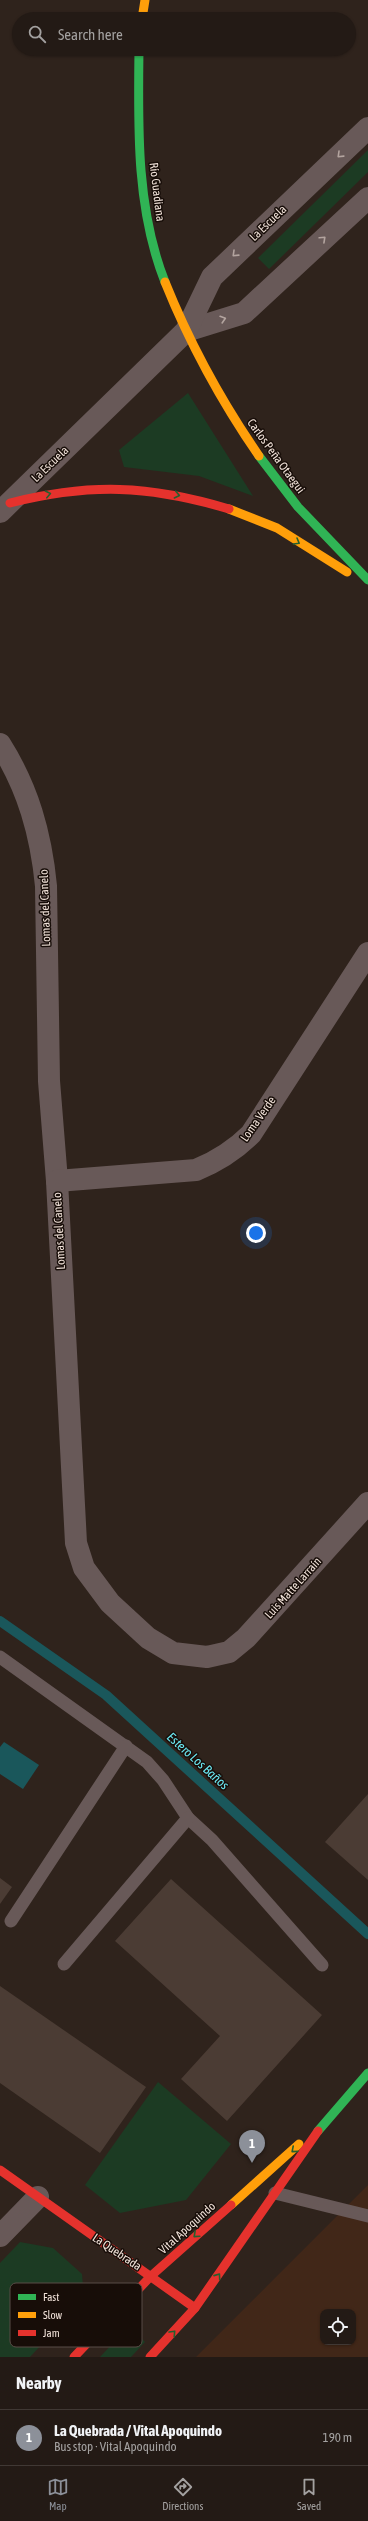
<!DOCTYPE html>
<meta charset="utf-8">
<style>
body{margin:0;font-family:"Asap Condensed",sans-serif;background:#2f2722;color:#f1f3f6}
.controls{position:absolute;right:12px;bottom:12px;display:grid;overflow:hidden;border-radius:8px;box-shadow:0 1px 3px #0004}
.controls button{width:36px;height:36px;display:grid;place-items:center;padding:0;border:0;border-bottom:1px solid #403834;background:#231a15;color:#f1f3f6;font:20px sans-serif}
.you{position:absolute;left:256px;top:1233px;width:14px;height:14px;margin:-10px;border:3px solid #fff;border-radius:50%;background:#1a73e8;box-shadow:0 0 0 6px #1a73e833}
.badge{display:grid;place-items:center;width:26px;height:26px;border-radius:50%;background:#8c9099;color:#fff;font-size:13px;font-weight:700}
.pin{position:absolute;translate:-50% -33px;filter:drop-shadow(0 1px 2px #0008)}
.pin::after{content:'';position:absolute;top:21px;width:14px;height:12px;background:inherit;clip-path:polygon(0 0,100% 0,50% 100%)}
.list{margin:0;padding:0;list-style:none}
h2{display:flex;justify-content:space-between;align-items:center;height:52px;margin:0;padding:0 16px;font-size:17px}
h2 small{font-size:13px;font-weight:400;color:#a3a1a0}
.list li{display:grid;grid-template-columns:26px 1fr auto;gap:12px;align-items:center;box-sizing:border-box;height:56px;padding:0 16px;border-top:1px solid #403834}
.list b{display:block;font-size:15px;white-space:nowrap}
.list p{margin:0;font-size:13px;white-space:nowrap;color:#a3a1a0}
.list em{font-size:13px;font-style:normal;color:#a3a1a0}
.icon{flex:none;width:22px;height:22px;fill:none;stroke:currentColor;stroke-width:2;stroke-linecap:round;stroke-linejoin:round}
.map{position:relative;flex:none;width:368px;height:2357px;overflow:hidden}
.search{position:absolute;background:#231a15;box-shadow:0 1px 3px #0004;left:12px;right:12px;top:12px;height:44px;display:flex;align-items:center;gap:10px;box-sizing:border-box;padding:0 14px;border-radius:22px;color:#a3a1a0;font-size:15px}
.sheet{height:108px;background:#231a15}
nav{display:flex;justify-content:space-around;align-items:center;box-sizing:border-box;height:56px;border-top:1px solid #403834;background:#231a15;font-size:11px;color:#a3a1a0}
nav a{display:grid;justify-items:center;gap:2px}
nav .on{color:#8c9099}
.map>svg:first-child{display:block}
.built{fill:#412718;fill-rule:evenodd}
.green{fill:#1c3b23}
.water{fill:#1a575b}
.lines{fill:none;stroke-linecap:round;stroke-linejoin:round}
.stream{stroke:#1a575b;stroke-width:10}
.building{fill:#4b3c34}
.lane{stroke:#685958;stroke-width:13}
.street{stroke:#685958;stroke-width:22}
.fast{stroke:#30b455;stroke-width:9}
.slow{stroke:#ff9f0a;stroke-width:9}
.jam{stroke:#e5322d;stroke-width:9}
.oneway{stroke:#b3a49f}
.oneway2{stroke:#24602e}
.labels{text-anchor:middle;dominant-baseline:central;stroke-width:3;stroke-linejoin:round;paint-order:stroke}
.street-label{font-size:12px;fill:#f1e2d9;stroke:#170d08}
.water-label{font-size:13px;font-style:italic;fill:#6be8f3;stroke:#170d08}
.key{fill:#170d08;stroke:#584d47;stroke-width:1}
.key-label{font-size:11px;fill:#f1e2d9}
</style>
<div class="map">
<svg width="368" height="2357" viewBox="0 0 368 2357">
<rect width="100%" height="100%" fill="#2f231c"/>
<!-- built -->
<path class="built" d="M368,2185V2357H196ZM323,2312H353V2342H323Z"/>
<!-- green -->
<g class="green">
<path d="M368,150V172L269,269L258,258Z"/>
<path d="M188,393L253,496L199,476L124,467L119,450Z"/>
<path d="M158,2082L231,2144L186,2200L120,2213L85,2185Z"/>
<path d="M20,2242L53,2248L82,2274L84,2299L30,2357H0V2263Z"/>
<path d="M129,2326L145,2342L131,2357H100Z"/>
</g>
<!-- water -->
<path class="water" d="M4,1742L39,1765L23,1789L0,1774V1747Z"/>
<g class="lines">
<!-- stream -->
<path class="stream" d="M0,1621L106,1695L368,1934"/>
</g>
<!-- building -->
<g class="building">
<path d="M368,1794V1880L325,1842Z"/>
<path d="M0,1878L12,1887L0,1904Z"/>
<path d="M171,1879L322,2015L227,2121L181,2079L220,2036L115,1941Z"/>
<path d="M0,1986L146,2087L100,2153L0,2083Z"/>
</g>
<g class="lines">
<!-- lane -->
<g class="lane">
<path d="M0,1657L147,1762L163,1780L188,1818L212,1840L322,1965"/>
<path d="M11,1921L126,1746"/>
<path d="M64,1964L188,1818"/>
<path d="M275,2193L368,2216"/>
</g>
<!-- street -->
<g class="street">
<path d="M186,331L244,313L368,198"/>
<path d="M0,512L186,331L212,277L368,128"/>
<path d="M0,744C28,788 41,834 46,886L49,1081L57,1181L76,1543L84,1568L110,1603L148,1638L173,1653L207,1657L229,1652L246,1638L368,1503"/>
<path d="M57,1181L196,1170C218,1161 234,1151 251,1134L368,953"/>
<path d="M0,2236L38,2197"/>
</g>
<!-- fast -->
<g class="fast">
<path d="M139,49C138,127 136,209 165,282"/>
<path d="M259,456L298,507L368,580"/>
<path d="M318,2131L368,2073"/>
</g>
<!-- slow -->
<g class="slow">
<path d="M142,19L145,0"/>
<path d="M165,282C190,344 221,401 259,456"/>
<path d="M229,509L277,528L347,572"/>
<path d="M231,2205L299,2144"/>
</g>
<!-- jam -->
<g class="jam">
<path d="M10,503C90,483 149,485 229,509"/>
<path d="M0,2170L195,2308"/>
<path d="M74,2357L151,2276L231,2205"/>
<path d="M150,2357L195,2308L318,2131"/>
</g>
</g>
<!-- one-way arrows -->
<defs><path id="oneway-chevron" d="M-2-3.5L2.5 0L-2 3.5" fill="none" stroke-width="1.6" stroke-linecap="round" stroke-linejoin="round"/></defs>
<g class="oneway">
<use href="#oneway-chevron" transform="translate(340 155) rotate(136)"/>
<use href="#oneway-chevron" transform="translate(323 239) rotate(-43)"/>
<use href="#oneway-chevron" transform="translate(235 254) rotate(136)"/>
<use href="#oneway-chevron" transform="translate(223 319) rotate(-17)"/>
</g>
<g class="oneway2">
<use href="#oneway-chevron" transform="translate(48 494) rotate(-13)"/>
<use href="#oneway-chevron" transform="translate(177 495) rotate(12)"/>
<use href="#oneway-chevron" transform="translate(297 542) rotate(30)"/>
<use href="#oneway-chevron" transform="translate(294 2150) rotate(139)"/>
<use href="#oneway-chevron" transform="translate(196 2235) rotate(138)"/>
<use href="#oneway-chevron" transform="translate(218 2276) rotate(-55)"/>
<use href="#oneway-chevron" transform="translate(173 2333) rotate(-47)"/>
</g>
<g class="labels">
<!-- street labels -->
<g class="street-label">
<text transform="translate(157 192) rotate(83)">Río Guadiana</text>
<text transform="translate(268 223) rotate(-44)">La Escuela</text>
<text transform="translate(276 456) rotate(54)">Carlos Peña Otaegui</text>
<text transform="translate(50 464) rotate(-44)">La Escuela</text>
<text transform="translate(45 908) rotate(-92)">Lomas del Canelo</text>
<text transform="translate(258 1119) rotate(-55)">Loma Verde</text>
<text transform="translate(59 1231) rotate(-93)">Lomas del Canelo</text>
<text transform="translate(293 1588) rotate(-48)">Luis Matte Larraín</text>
<text transform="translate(187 2228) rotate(-42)">Vital Apoquindo</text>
<text transform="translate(117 2252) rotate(34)">La Quebrada</text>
</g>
<!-- water labels -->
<g class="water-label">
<text transform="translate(198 1761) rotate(42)">Estero Los Baños</text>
</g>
</g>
<!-- legend -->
<rect x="10" y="2283" width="132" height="64" rx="6" class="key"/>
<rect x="18" y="2294" width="18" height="6" fill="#30b455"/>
<rect x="18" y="2312" width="18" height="6" fill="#ff9f0a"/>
<rect x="18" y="2330" width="18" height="6" fill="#e5322d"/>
<g class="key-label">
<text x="43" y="2301">Fast</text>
<text x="43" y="2319">Slow</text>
<text x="43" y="2337">Jam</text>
</g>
</svg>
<div class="controls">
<button><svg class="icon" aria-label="locate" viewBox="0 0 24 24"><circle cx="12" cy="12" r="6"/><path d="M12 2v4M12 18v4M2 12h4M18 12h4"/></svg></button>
</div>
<div class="you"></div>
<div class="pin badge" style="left:252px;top:2163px">1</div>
<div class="search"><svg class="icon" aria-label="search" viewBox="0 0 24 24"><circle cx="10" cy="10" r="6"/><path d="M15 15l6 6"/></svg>Search here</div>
</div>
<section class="sheet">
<h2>Nearby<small></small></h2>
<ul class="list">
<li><span class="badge">1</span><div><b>La Quebrada / Vital Apoquindo</b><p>Bus stop · Vital Apoquindo</p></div><em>190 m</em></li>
</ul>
</section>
<nav>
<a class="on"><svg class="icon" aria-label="map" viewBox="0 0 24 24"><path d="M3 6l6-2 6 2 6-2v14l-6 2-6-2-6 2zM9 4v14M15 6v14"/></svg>Map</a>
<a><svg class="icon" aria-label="directions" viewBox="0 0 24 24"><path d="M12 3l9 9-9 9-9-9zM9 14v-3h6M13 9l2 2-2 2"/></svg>Directions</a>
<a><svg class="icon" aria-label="saved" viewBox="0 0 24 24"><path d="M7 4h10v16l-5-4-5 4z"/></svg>Saved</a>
</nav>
